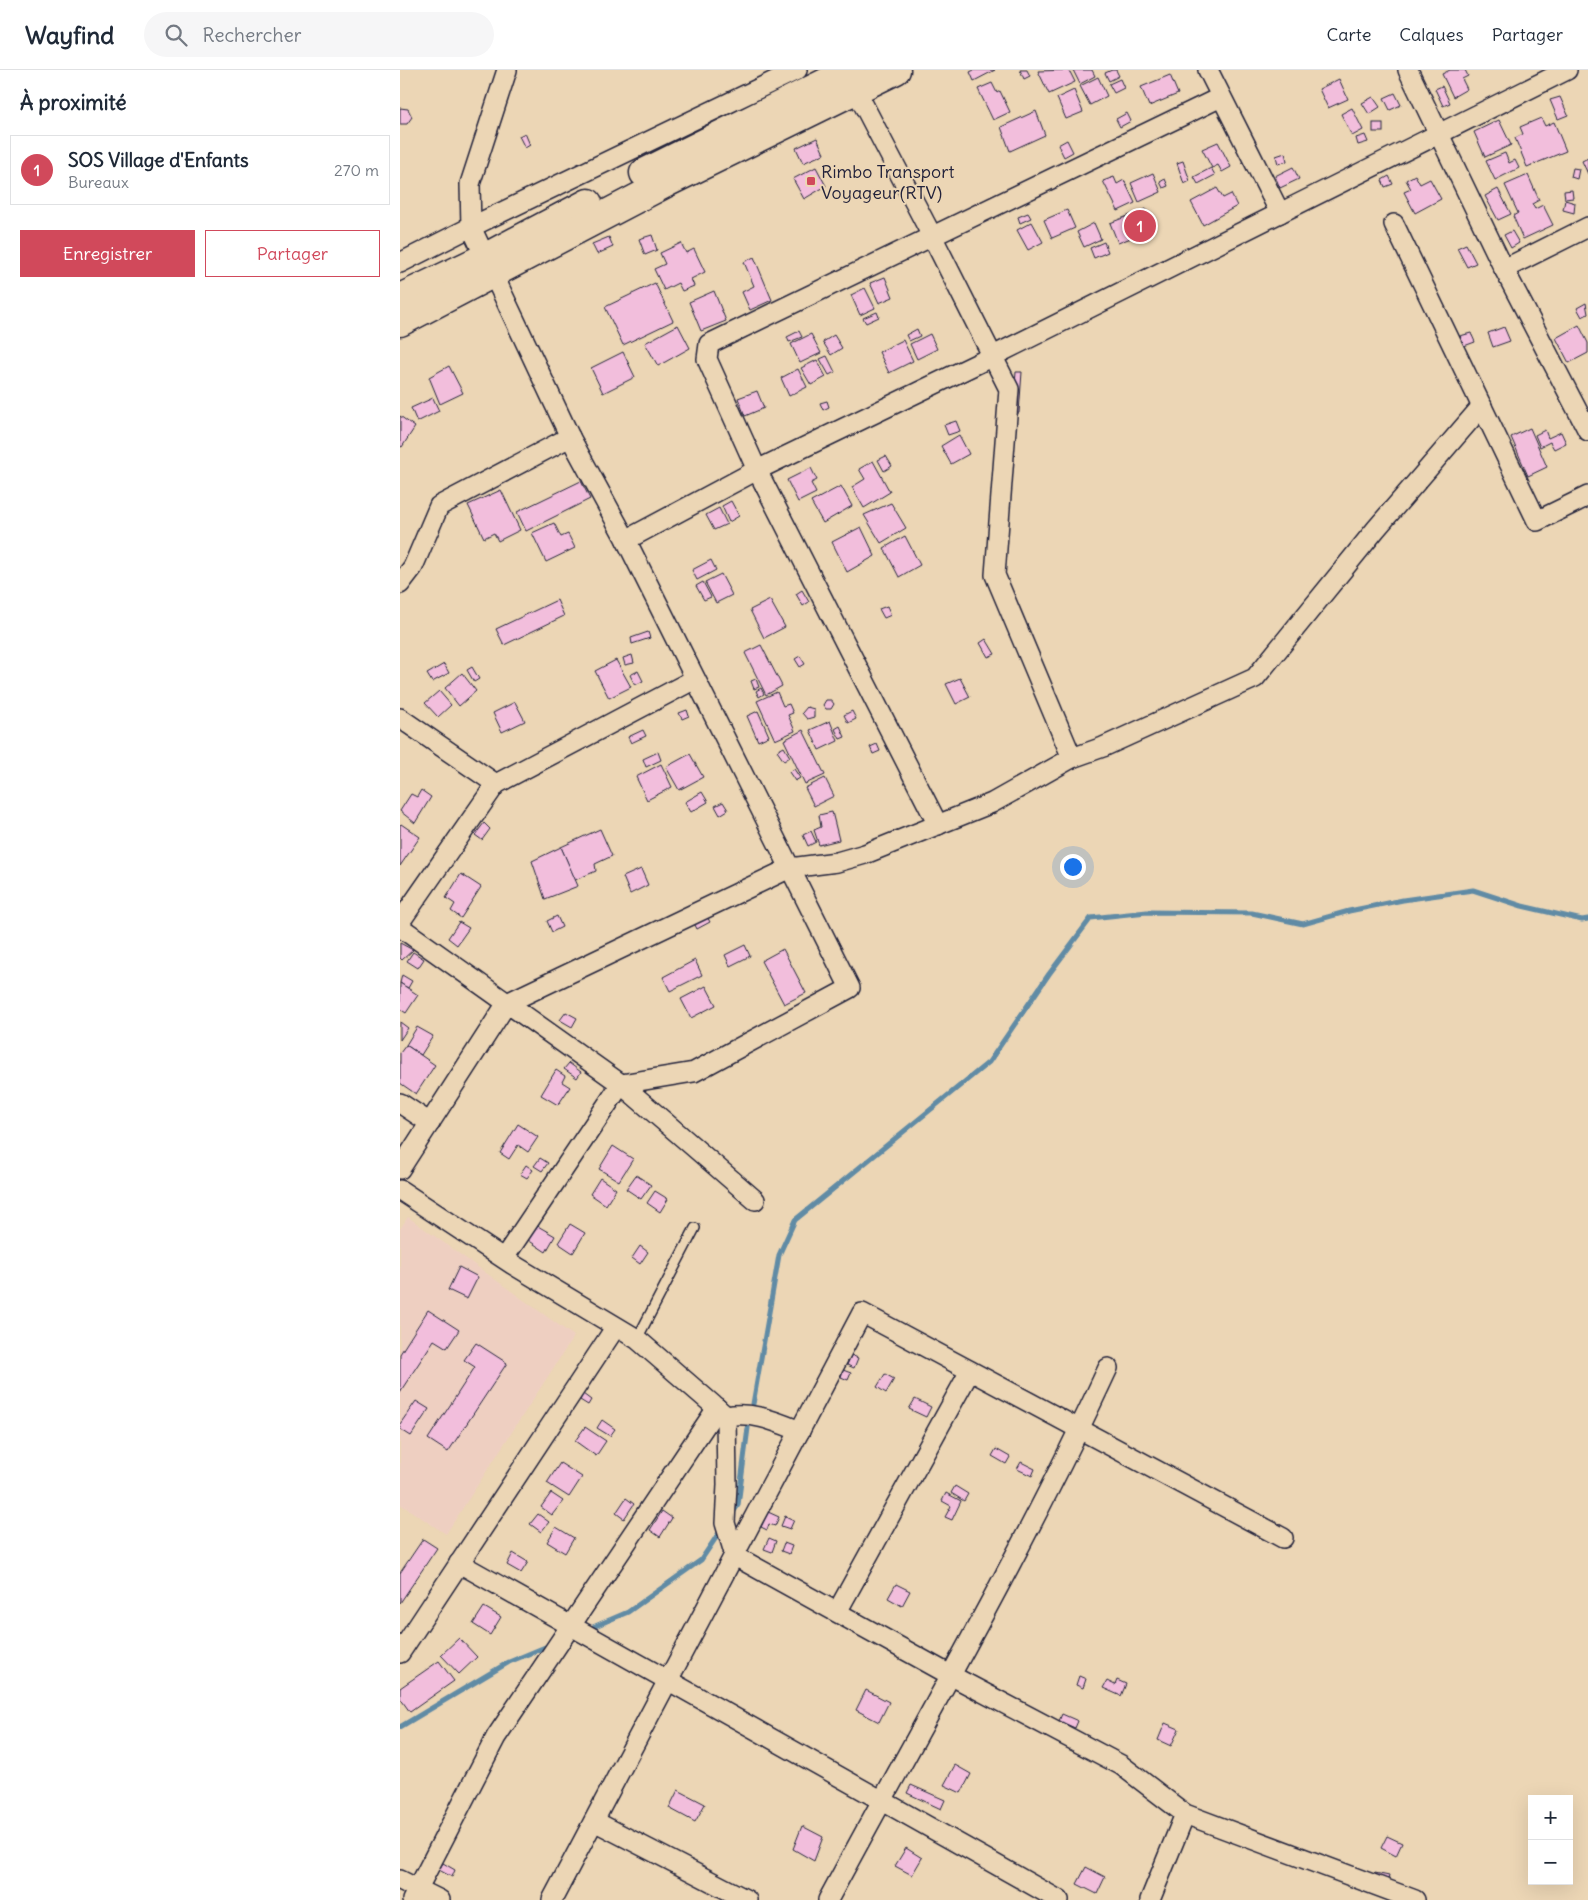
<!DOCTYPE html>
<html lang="fr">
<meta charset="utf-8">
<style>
body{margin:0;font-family:Delius,sans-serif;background:#f6f6f7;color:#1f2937}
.controls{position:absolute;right:15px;bottom:15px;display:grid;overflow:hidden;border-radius:0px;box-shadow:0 5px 20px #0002}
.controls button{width:45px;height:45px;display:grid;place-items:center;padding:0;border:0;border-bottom:1px solid #e0e1e3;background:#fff;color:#1f2937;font:25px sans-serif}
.you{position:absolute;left:672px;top:796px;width:18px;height:18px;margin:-12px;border:4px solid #fff;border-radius:50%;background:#1a73e8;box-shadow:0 0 0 8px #1a73e833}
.badge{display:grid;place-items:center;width:32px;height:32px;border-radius:50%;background:#d1495b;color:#fff;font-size:16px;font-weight:700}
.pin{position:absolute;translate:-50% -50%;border:2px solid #fff;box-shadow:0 1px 5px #0006}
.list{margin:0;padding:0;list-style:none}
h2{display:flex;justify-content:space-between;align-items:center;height:65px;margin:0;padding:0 20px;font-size:21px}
h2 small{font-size:16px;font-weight:400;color:#747a83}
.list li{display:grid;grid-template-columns:32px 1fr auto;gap:15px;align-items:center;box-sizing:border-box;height:70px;margin:0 10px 10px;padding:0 10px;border:1px solid #e0e1e3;border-radius:0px}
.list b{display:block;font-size:19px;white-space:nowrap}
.list p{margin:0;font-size:16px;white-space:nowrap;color:#747a83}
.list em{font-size:16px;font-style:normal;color:#747a83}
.actions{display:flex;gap:10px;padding:15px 20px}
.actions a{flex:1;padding:11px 0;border:1px solid #d1495b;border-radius:0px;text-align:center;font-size:18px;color:#d1495b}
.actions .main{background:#d1495b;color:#fff}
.icon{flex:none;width:28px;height:28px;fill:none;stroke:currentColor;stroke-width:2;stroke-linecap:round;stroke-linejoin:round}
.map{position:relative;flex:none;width:1188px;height:1830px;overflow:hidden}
header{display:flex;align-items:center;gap:30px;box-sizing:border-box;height:70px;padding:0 25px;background:#fff;border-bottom:1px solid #e0e1e3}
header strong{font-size:24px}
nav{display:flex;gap:28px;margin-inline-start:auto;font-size:18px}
.search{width:350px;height:45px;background:#f6f6f7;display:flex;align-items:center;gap:12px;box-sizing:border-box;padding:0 18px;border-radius:28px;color:#747a83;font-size:19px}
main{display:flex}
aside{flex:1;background:#fff}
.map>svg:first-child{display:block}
.built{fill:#eecfc1}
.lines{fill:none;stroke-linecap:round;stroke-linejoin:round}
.stream{stroke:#618ba5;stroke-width:5}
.building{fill:#f2bedc;stroke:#22223b}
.lane-casing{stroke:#22223b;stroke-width:12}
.street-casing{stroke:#22223b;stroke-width:22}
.primary-casing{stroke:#22223b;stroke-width:31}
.lane{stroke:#ecd6b5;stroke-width:9}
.street{stroke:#ecd6b5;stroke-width:19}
.primary{stroke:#ecd6b5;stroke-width:28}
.poi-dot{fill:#d1495b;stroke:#ecd6b5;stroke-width:2}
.labels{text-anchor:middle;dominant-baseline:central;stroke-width:4;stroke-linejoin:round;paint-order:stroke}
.poi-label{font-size:18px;fill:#22223b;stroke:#ecd6b5;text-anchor:start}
</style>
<header>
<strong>Wayfind</strong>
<div class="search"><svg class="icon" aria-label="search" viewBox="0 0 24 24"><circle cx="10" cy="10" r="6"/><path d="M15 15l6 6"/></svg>Rechercher</div>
<nav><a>Carte</a><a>Calques</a><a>Partager</a></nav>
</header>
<main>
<aside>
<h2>À proximité<small></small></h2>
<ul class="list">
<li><span class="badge">1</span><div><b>SOS Village d'Enfants</b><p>Bureaux</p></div><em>270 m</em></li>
</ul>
<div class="actions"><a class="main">Enregistrer</a><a>Partager</a></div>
</aside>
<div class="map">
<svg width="1188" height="1830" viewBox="0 0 1188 1830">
<rect width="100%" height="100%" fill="#ecd6b5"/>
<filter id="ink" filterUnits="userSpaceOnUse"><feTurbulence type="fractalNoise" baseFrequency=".02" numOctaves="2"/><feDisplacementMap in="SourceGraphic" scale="10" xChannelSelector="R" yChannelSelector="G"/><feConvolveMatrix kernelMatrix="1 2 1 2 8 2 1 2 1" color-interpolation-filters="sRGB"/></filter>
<g filter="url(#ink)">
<!-- built -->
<path class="built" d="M8,1147L174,1266L46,1464L0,1434V1159Z"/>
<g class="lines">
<!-- stream -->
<g class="stream">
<path d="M353,1334L379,1185L395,1150L589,992L649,904L691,848L747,842L852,843L903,854L949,841L1003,830L1073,820L1122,836L1182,850L1188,849"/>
<path d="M332,1444L338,1435L348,1358"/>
<path d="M186,1560L228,1542L301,1490L321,1460"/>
<path d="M0,1657L109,1592L150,1575"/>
</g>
</g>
<!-- building -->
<g class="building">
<path d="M574,0H595L574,11L570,2Z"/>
<path d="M620,0H627L630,6L624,9Z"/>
<path d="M669,0L675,12L649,24L638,1Z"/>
<path d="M673,0H692L695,6L680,14Z"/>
<path d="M712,0H716L719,6L709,11L705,3Z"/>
<path d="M1050,0H1065L1068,6L1062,9L1067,19L1053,27L1042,4Z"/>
<path d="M770,5L778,24L749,36L741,17Z"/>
<path d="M698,7L707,26L690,35L680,16Z"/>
<path d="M720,9L724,18L714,23L709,14Z"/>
<path d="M939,9L948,29L928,38L919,19Z"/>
<path d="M592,13L597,23L600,21L610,42L593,50L578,19Z"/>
<path d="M1042,16L1050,33L1043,36L1035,19Z"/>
<path d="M674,20L683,42L666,49L657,28Z"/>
<path d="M995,23L1001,35L990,40L984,28Z"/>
<path d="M973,27L980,37L969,44L962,33Z"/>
<path d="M1160,27L1168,45L1158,49L1150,30Z"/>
<path d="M0,38L8,39L12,47L7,54H0Z"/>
<path d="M952,38L963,60L952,66L941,44Z"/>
<path d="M636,41L645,65L610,81L601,57Z"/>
<path d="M727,43L731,51L720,57L716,49Z"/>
<path d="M1141,48L1145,56L1154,52L1166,81L1127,97L1115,68L1123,64L1120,57Z"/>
<path d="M1099,50L1111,75L1085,87L1074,62Z"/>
<rect x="973" y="53" width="10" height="9"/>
<path d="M125,63L130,75L125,78L119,66Z"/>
<path d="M965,65L968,72L958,75L956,68Z"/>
<path d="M417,68L424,84L403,93L396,78Z"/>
<path d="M667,70L673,82L664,87L658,75Z"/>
<path d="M818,72L831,97L822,102L818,95L812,98L802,79Z"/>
<path d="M885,83L887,91L878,94L876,86Z"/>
<path d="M1105,83L1109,93L1115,90L1119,98L1095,110L1086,91Z"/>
<path d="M1188,88V104L1182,91Z"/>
<path d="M783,91L790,111L784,114L777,93Z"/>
<path d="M416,97L426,116L404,129L393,109Z"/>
<path d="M893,97L899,109L880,118L875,106Z"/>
<path d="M811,98L815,105L798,114L794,107Z"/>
<path d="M1173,98L1179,99L1177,109L1171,107Z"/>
<path d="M753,103L761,122L739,132L731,113Z"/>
<path d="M1015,105L1020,114L1030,109L1041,129L1015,143L1004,122L1011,119L1006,110Z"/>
<path d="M1128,105L1139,130L1132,134L1135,139L1143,135L1153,155L1123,169L1113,146L1118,143L1105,115Z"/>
<path d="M989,106L993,114L985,117L982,110Z"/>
<path d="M714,107L717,114L724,110L735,133L718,141L703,111Z"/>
<path d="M765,109L768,116L763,118L760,112Z"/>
<path d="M817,118L823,128L831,124L837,136L803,155L791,132Z"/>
<path d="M1098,119L1111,144L1098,150L1085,126Z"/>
<path d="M1172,120L1173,128L1165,129L1164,121Z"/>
<path d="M1165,130L1175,133L1174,143L1163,140Z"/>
<path d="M746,139L754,159L718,173L710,153Z"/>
<path d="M667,140L675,158L652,168L644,150Z"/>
<path d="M628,143L631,148L620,153L618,147Z"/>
<path d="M632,152L643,172L628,180L617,160Z"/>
<path d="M694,153L701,169L684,177L677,162Z"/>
<path d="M1112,161L1119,173L1111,178L1104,165Z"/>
<path d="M252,165L257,180L245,185L239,169Z"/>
<path d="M209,167L213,177L197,184L192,174Z"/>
<path d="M704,172L708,182L694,188L690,178Z"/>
<path d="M281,173L286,183L294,179L305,202L291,209L294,216L282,221L278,213L264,220L254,199L265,194L260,183Z"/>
<path d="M1066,174L1076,193L1067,197L1057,178Z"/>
<path d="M354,187L372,230L350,240L342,222L354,216L344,192Z"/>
<path d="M485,207L493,227L479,233L470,213Z"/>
<path d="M255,213L273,251L223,275L205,237Z"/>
<path d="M465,218L475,238L460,245L451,225Z"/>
<path d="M314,221L326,251L301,261L289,232Z"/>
<path d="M1186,233L1188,244L1182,247L1177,238Z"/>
<path d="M477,242L479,247L466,253L463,248Z"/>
<path d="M278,255L290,278L258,296L245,273Z"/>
<path d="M1179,255L1188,273V283L1169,293L1156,268Z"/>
<path d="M1104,257L1110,271L1093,277L1088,263Z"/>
<path d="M517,259L520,266L509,271L506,265Z"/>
<path d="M399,261L402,267L389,272L387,267Z"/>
<path d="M1071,263L1075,272L1064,276L1060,266Z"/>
<path d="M411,264L421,283L400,293L391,274Z"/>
<path d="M530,264L537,279L517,289L510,274Z"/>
<path d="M434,265L442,278L431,285L423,272Z"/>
<path d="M503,270L513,291L489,303L479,282Z"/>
<path d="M223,282L235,307L203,323L191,298Z"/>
<path d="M427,286L435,302L429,305L420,289Z"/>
<path d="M417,290L426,307L411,315L401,298Z"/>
<path d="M49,296L63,323L40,334L29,307Z"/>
<path d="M398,299L407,317L389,326L381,308Z"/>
<path d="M616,302H622L619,343H613Z"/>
<path d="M357,321L364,338L345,346L338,328Z"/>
<path d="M33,328L39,341L17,352L11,338Z"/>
<path d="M427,331L429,337L423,340L420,333Z"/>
<path d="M0,346L15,357L2,377L0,376Z"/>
<path d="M556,351L560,361L548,365L544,355Z"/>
<path d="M1130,358L1147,397L1128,406L1111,367Z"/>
<path d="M1145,360L1148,368L1161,362L1166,373L1154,379L1150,372L1140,377L1135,365Z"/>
<path d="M559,365L569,384L551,394L541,376Z"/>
<path d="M486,386L492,396L484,401L478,390Z"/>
<path d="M473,391L490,422L464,438L452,417L465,409L459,399Z"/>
<path d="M411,398L417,410L411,413L416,423L398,432L387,410Z"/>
<path d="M181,411L190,429L126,461L117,442Z"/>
<path d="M441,416L452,436L423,453L411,432Z"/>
<path d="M101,420L120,460L98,471L94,463L84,468L68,435Z"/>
<path d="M331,431L339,446L329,452L322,436Z"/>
<path d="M491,433L506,458L481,473L464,445Z"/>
<path d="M319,438L327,454L314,460L306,445Z"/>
<path d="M154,453L161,467L168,464L175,478L146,492L132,463Z"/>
<path d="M461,457L475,486L447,502L432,472Z"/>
<path d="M505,466L520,495L499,507L484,478Z"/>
<path d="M311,490L316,500L297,510L292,500Z"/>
<path d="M321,504L332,525L316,533L305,512Z"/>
<path d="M303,512L311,527L304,530L296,516Z"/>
<path d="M402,520L409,532L403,536L396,524Z"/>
<path d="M157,530L164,546L104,575L96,559Z"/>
<path d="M370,530L385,557L364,568L350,540Z"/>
<path d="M487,536L491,545L484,548L479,539Z"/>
<path d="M248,562L250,568L232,574L231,568Z"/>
<path d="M586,569L595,584L588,587L580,573Z"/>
<path d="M361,575L382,616L366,625L345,583Z"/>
<path d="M232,585L234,593L225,595L223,588Z"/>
<path d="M400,586L405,594L400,597L395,589Z"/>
<path d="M216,590L231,617L209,628L195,601Z"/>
<path d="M44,594L49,603L32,612L27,604Z"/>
<path d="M72,597L79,609L74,612L67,600Z"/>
<path d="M238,601L243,611L235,615L230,605Z"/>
<path d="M62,603L76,621L59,636L45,618Z"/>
<path d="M560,608L570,627L556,634L546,614Z"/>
<path d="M356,609L359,617L354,619L351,611Z"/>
<path d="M361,618L364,624L359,627L356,621Z"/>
<path d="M39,621L51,635L38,647L25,633Z"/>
<path d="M377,622L383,636L389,634L393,643L388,645L395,661L375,670L357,631Z"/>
<path d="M426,630H431L434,634L431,639H426L423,635Z"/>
<path d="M115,632L125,651L102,662L93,643Z"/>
<path d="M407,637L414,639V647L407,649L402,643Z"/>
<path d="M287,640L289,646L282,649L279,643Z"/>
<path d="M358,641L369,666L358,671L347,646Z"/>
<path d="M452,641L456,649L448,653L444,645Z"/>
<path d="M430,651L438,671L419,680L410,660Z"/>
<path d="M440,656L445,667L440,669L435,659Z"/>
<path d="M243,660L246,666L231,673L228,667Z"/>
<path d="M403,660L425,705L405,714L384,670Z"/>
<path d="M477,674L480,681L473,684L470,677Z"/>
<path d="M384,677L390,687L384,691L377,681Z"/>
<path d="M258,682L261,690L246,697L243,689Z"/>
<path d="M290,684L303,707L279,720L266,697Z"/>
<path d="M261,694L272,717L247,730L236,707Z"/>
<path d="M394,699L400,708L395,711L389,702Z"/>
<path d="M425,708L434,726L414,736L405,718Z"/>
<path d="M21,720L31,727L15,753L0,741L11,724L17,727Z"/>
<path d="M302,722L308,732L291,742L285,732Z"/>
<path d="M323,732L328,740L320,745L315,736Z"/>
<path d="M432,742L439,770L419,775L414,760L421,757L419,745Z"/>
<path d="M84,753L90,759L82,770L75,765Z"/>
<path d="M1,754L20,767L0,796V755Z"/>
<path d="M200,759L212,786L195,794L196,801L175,810L161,777Z"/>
<path d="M411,761L416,772L408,776L403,765Z"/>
<path d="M161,777L178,816L145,829L132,791Z"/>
<path d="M241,799L248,815L230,824L223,807Z"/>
<path d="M61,804L81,817L61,848L51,841L55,834L46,828Z"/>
<path d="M305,843L310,852L297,859L292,849Z"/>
<path d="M157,846L162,857L152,862L147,851Z"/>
<path d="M59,852L69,858L57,875L48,868Z"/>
<path d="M0,873L13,880L2,890L0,888Z"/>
<path d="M345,875L350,886L330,896L325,885Z"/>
<path d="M383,879L406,923L384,934L361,891Z"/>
<path d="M13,882L24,889L18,898L7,891Z"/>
<path d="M295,890L302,905L270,921L263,907Z"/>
<path d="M2,905L12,911L8,918L0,913Z"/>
<path d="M0,913L18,925L6,943L0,939Z"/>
<path d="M306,916L316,935L291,948L281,929Z"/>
<path d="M166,942L177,948L172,957L160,950Z"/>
<path d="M0,952L8,958L0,970Z"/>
<path d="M17,957L33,966L21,985L6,975Z"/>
<path d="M6,975L35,995L16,1024L0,1013V983Z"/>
<path d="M169,993L181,1002L177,1008L164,999Z"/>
<path d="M156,1000L165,1006L162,1012L170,1017L158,1035L141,1025Z"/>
<path d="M118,1054L138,1067L128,1082L118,1075L109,1089L100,1083Z"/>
<path d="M213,1076L233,1089L219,1111L199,1099Z"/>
<path d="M140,1088L148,1093L142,1101L134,1096Z"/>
<path d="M126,1095L133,1100L127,1108L120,1104Z"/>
<path d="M236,1105L251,1115L241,1129L226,1119Z"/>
<path d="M200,1108L216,1119L206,1135L190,1124Z"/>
<path d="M255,1121L268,1129L260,1142L247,1133Z"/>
<path d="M170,1154L185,1163L173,1183L158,1173Z"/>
<path d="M136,1155L155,1166L146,1182L128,1170Z"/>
<path d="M240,1176L248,1182L240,1194L232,1188Z"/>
<path d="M59,1197L78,1207L67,1229L48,1220Z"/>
<path d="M28,1240L59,1260L47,1278L34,1270L0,1322V1284Z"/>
<path d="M76,1273L107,1293L48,1382L28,1369L75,1297L64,1290Z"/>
<path d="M451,1285L458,1288L454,1298L447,1295Z"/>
<path d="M443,1300L451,1303L448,1310L441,1307Z"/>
<path d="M485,1304L494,1309L486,1323L477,1317Z"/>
<path d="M183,1324L191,1330L188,1335L180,1330Z"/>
<path d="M515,1329L531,1337L526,1347L509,1339Z"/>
<path d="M16,1331L29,1339L11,1366L0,1359V1354Z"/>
<path d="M202,1350L215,1359L210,1366L197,1358Z"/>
<path d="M185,1357L206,1371L196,1386L175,1371Z"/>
<path d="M596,1379L610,1387L606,1394L592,1386Z"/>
<path d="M621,1392L635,1399L632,1406L617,1399Z"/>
<path d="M160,1393L182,1407L169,1427L147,1413Z"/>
<path d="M555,1416L568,1424L564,1431L551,1423Z"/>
<path d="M151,1423L163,1431L152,1445L141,1437Z"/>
<path d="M546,1423L561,1431L552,1450L545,1447L551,1436L542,1431Z"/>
<path d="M226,1428L234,1434L224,1449L216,1443Z"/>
<path d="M262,1441L272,1448L260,1467L250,1460Z"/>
<path d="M368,1442L379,1447L375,1456L369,1454L367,1460L361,1457Z"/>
<path d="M138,1444L149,1452L141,1462L130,1454Z"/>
<path d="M385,1446L394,1450L390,1459L381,1456Z"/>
<path d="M156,1457L174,1468L165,1483L147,1472Z"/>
<path d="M369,1468L376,1471L372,1482L364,1479Z"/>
<path d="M23,1469L37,1478L0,1533V1503Z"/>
<path d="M384,1473L392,1476L389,1484L381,1481Z"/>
<path d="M113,1483L128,1492L121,1503L107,1495Z"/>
<path d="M496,1514L510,1521L502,1536L488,1528Z"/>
<path d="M84,1537L101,1547L90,1565L73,1554Z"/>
<path d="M59,1568L77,1587L59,1604L41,1585Z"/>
<path d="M39,1591L54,1611L10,1642L0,1628V1618Z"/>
<path d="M679,1606L686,1609L683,1618L676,1615Z"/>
<path d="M717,1610L726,1614L721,1626L703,1618L707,1611L715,1615Z"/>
<path d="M466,1620L489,1632L479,1652L456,1640Z"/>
<path d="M662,1644L678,1651L675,1658L659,1651Z"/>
<path d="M765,1653L779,1659L771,1676L758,1670Z"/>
<path d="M555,1695L571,1704L561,1723L544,1715Z"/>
<path d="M511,1715L545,1730L541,1739L507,1723Z"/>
<path d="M278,1720L305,1734L295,1752L269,1738Z"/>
<path d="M402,1756L423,1767L414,1791L393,1779Z"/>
<path d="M987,1766L1002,1773L996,1786L981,1778Z"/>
<path d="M506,1778L522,1788L512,1805L495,1796Z"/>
<path d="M43,1793L55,1800L52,1807L39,1800Z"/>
<path d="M686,1797L705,1807L697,1824L677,1814Z"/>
<path d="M975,1803L989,1806L987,1814L973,1810Z"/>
</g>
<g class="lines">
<!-- lane casing -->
<g class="lane-casing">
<path id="lane" d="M237,1269L295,1158"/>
</g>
<!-- street casing -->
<g class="street-casing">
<g id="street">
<path d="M808,0L880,143"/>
<path d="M1008,0L1104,199L1188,361"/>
<path d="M450,9L532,166L609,319L595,505L672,688"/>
<path d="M994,154L1137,451L1188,426"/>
<path d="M0,193L71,157L397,0"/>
<path d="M1104,199L1188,157"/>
<path d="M226,470L357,400L593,286L1167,0"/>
<path d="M0,514L13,497L39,436L170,367"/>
<path d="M0,648L96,714L295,609"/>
<path d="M538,755L357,400L307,289L309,274L821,27"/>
<path d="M0,852L96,714"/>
<path d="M0,857L221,1014L355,1130"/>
<path d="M0,1033L30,1053"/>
<path d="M0,1099L107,933L390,798L437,792L465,784L592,733L672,688L703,677L855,608L976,459L1082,336"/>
<path d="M0,1120L112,1194L237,1269L326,1346L327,1415L325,1453L335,1486L552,1606L721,1695L785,1744L1015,1830"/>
<path d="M104,1188L221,1014L294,1002L450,918L226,470L170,367L71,157L70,114L107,0"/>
<path d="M326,1346C352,1341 375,1351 400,1361"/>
<path d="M59,1493L659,1830"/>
<path d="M437,1542L570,1301"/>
<path d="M0,1583L215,1258"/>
<path d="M194,1751L347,1830"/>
<path d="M0,1810L40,1830"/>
<path d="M12,1830L96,1667L317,1338"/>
<path d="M152,1830L462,1243L883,1468"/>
<path d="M428,1830C523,1653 624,1480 708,1298"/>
<path d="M750,1830L785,1744"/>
</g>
</g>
<!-- primary casing -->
<g class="primary-casing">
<g id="primary">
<path d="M244,103L451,0"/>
<path d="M0,228L86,187L188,133"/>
<path d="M0,252L268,112L496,0"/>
</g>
</g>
<!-- lane -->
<use href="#lane" class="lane"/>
<!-- street -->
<use href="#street" class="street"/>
<!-- primary -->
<use href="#primary" class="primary"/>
</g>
</g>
<!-- markers -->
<rect class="poi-dot" x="406" y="106" width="10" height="10" rx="2.5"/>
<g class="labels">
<!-- poi labels -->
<g class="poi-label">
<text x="421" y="101">Rimbo Transport<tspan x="421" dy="21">Voyageur(RTV)</tspan></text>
</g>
</g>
</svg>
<div class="controls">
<button>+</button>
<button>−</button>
</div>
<div class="you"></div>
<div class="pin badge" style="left:740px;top:156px">1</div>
</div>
</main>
